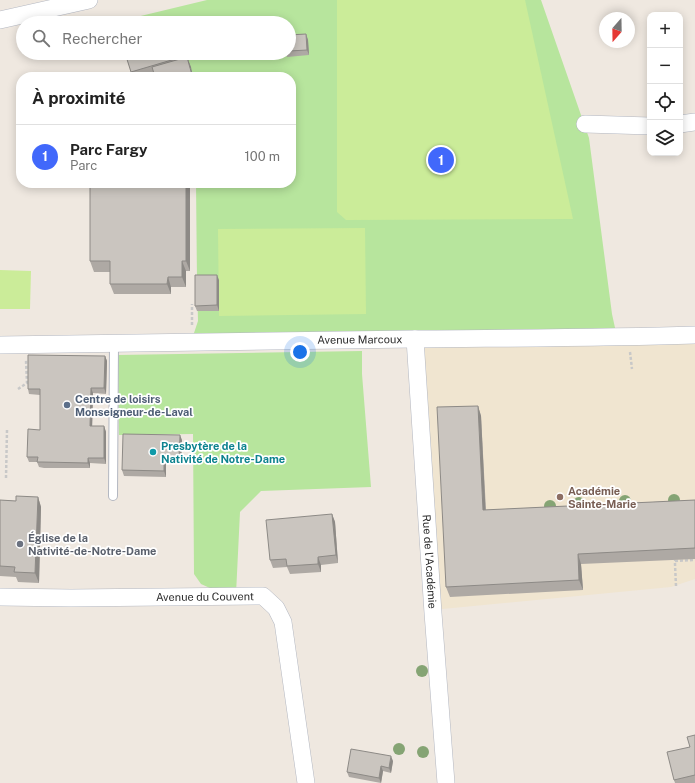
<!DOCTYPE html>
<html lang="fr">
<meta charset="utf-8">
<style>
body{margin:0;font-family:"Public Sans",sans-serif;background:#f2f2f2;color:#222}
.controls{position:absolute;right:12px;top:12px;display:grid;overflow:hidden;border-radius:8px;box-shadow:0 2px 10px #0003}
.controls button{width:36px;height:36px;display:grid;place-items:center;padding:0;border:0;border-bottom:1px solid #e0e0e0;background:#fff;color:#222;font:20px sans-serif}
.compass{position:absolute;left:599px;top:12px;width:36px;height:36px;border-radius:50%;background:#fff;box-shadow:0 2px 10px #0003;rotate:200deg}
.you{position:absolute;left:300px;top:352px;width:14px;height:14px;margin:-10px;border:3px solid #fff;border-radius:50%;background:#1a73e8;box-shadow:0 0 0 6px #1a73e833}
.badge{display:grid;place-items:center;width:26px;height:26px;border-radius:50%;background:#4168fb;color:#fff;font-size:13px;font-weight:700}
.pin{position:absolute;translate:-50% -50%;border:2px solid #fff;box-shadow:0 1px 4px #0006}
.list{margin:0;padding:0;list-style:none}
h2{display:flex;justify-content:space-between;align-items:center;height:52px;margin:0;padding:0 16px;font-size:17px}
h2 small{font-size:13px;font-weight:400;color:#767676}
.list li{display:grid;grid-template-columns:26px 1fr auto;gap:12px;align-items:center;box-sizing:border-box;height:64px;padding:0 16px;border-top:1px solid #e0e0e0}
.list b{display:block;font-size:15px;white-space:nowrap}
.list p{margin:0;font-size:13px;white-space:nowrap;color:#767676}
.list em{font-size:13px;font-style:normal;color:#767676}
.icon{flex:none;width:22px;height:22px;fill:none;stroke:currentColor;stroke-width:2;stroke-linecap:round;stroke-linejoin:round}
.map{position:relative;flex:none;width:695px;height:783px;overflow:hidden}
.search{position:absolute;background:#fff;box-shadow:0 2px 10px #0003;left:16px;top:16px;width:280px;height:44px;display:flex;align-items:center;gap:10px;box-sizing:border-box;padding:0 14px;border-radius:22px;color:#767676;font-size:15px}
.panel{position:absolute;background:#fff;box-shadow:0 2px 10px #0003;left:16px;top:72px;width:280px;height:116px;border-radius:16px}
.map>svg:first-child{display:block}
.education{fill:#f0e5d0}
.green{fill:#b7e59d}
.pitch{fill:#cbec99}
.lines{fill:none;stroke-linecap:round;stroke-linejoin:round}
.service-casing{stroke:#b3b7c1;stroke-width:10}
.minor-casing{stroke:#b3b7c1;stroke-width:18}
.path{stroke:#c8c8c8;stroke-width:2.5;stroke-dasharray:3 2;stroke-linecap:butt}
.service{stroke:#fff;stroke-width:8}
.minor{stroke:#fff;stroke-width:17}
.tree{fill:#85a474}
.wall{fill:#aea9a4}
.shaded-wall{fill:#8d8a86}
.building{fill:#cac5bf;stroke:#8d8a86}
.service-dot{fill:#5c6f8a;stroke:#fff;stroke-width:1.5}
.culture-dot{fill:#0f9aa8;stroke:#fff;stroke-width:1.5}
.education-dot{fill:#8d6e63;stroke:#fff;stroke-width:1.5}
.worship-dot{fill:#6b7280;stroke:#fff;stroke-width:1.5}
.labels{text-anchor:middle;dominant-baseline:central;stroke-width:3.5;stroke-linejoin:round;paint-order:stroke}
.street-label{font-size:11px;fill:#2d2d2d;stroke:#fff}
.service-label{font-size:11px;font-weight:bold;fill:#4e5e75;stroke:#fff;text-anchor:start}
.culture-label{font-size:11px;font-weight:bold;fill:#0d838f;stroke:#fff;text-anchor:start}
.education-label{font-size:11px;font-weight:bold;fill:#785e54;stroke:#fff;text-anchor:start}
.worship-label{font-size:11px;font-weight:bold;fill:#5b616d;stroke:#fff;text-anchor:start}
</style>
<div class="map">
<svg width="695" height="783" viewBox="0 0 695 783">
<rect width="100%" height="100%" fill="#efe8e0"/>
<!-- education -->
<path class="education" d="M695,335V579L671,587L432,610L415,339Z"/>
<!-- green -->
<g class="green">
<path d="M207,0H541L589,138L612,314L617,337L191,342L198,321L197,281L196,183H291V77H193L189,63L178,67L126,53H289V23H124V20Z"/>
<path d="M362,351V374L371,487L261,491L240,512L236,594L212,589L201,584L194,574L193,434L119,435L118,355Z"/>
</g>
<!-- pitch -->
<g class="pitch">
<path d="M337,0H525L573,219L346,220L337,212Z"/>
<path d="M365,228L366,314L219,316L218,229Z"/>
<path d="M0,270L31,271L30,309H0Z"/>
</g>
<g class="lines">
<!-- service casing -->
<g class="service-casing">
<path id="service" d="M113,496L114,343"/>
</g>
<!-- minor casing -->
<g class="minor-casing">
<g id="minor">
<path d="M0,20L89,0"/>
<path d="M585,124L650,126"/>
<path d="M680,124L695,122"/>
<path id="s1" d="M415,339L433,613L446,783"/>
<path id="s2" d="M0,345C138,342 277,340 416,339C509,338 602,338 695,335"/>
<path id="s3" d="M0,597L71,598L263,596L276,608L283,622L306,783"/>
</g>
</g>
<!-- path -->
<g class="path">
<path d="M192,325V304"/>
<path d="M630,352L632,369"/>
<path d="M18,389L27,383L26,360"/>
<path d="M6,478L7,430"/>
<path d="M676,586L675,564V561L695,560"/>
</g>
<!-- service -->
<use href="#service" class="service"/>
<!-- minor -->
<use href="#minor" class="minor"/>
</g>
<!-- trees -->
<g class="tree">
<circle cx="674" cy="500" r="6"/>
<circle cx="625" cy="501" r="6"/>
<circle cx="579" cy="503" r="6"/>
<circle cx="550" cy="506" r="6"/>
<circle cx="422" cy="671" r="6"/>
<circle cx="399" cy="749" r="6"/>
<circle cx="423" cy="752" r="6"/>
</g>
<!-- wall -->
<g class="wall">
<path d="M306,34L308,40L309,55L287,57L286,53H289V35Z"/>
<path d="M125,53H174L176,60L187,57L193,77H155L154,74L145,77H133Z"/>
<path d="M190,183V271H186V287H171V294H114L110,284V272H94L90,261Z"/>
<path d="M219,280V311H197L195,306Z"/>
<path d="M105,356L107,361L106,394L93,393L92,426H104L106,432V464L90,463V468H44L39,467L37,462H29L27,457L40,430V395L29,394L28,389Z"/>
<path d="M478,406L481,416L486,510L695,500V559L581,564L583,590L450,597L446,587Z"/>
<path d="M182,440L181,464L166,463V477L124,476L122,470Z"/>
<path d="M38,497L41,507L39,583L18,582L16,577L0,576V500L16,501Z"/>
<path d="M332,514L335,522L338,563L321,565V572L290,574L287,567L273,568L270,560Z"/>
<path d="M695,735V783H675L674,780Z"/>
<path d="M393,761L391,773L383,771L381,783L349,777L347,772Z"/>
</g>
<!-- shaded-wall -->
<g class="shaded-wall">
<path d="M306,34L308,40L309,55L307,50Z"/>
<path d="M187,57L191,67L193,77H192V75Z"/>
<path d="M186,183H190V271L186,261Z"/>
<path d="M182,261L186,271V287L182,277Z"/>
<path d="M217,275L219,280V311L217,305Z"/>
<path d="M168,277L171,287V294L167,284Z"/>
<path d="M105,356L107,361L106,394L104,388Z"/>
<path d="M91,388L93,393L92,432L90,426Z"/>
<path d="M478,406L481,416L486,520L483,510Z"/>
<path d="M104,426L106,432V464L104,458Z"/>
<path d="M180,435L182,440L181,464L179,458Z"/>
<path d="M88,458L90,463V468L88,463Z"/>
<path d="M164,458L166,463V477L164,471Z"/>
<path d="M38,497L41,507L39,583L35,573Z"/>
<path d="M332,514L335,522L338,563L336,555Z"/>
<path d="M578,554L581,564L583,590L579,580Z"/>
<path d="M318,557L321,565V572L318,564Z"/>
<path d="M391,756L393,761L391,773L389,768Z"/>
<path d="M381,766L383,771L381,783L379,778Z"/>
</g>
<!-- building -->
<g class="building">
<path d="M306,34L307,50L289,51V35Z"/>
<path d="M125,53H173L175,59L131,72Z"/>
<path d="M187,57L192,75L183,77H155L152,67Z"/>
<path d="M90,183H186V261H182V277H168L167,284H110V261H90Z"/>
<path d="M195,275H217V305L195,306Z"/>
<path d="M28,355L105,356L104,388H91L90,426H104V458H88V463L42,462H37L38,457H27L28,429L40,430V389H28Z"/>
<path d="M478,406L483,510L695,500V548L578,554L579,580L446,587L437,407Z"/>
<path d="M123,434L180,435L179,458H164V471L122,470Z"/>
<path d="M16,496L38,497L35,573L14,572L15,567L0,566V500L16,501Z"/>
<path d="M332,514L336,555L318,557V564L287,566L286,559L270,560L266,520Z"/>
<path d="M695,735V775L674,780L667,752L690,747L687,737Z"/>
<path d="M351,749L391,756L389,768L381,766L379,778L347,772Z"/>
</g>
<!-- markers -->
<circle class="service-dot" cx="67" cy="405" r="4"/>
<circle class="culture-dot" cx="153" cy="452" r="4"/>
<circle class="education-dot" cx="560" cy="497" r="4"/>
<circle class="worship-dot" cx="20" cy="544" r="4"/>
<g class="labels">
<!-- street labels -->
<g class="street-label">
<text stroke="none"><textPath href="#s2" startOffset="360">Avenue Marcoux</textPath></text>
<text stroke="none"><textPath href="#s1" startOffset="223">Rue de l'Académie</textPath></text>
<text stroke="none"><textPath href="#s3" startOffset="205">Avenue du Couvent</textPath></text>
</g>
<!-- service labels -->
<g class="service-label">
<text x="75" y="399">Centre de loisirs<tspan x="75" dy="13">Monseigneur-de-Laval</tspan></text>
</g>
<!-- culture labels -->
<g class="culture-label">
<text x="161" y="446">Presbytère de la<tspan x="161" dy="13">Nativité de Notre-Dame</tspan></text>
</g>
<!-- education labels -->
<g class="education-label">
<text x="568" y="491">Académie<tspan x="568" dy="13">Sainte-Marie</tspan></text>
</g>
<!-- worship labels -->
<g class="worship-label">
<text x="28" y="538">Église de la<tspan x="28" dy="13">Nativité-de-Notre-Dame</tspan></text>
</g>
</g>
</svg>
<div class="controls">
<button>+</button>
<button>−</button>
<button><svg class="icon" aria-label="locate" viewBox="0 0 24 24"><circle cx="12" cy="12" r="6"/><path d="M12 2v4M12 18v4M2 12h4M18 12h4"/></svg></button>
<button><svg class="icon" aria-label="layers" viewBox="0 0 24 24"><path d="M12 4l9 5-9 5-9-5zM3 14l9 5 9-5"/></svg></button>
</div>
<svg class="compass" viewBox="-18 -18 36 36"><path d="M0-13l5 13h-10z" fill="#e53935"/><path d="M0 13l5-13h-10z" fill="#767676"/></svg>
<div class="you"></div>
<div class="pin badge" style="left:441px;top:160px">1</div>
<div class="search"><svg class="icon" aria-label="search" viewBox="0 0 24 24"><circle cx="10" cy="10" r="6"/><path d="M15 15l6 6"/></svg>Rechercher</div>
<section class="panel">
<h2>À proximité<small></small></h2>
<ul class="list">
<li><span class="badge">1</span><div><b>Parc Fargy</b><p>Parc</p></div><em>100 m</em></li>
</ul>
</section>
</div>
